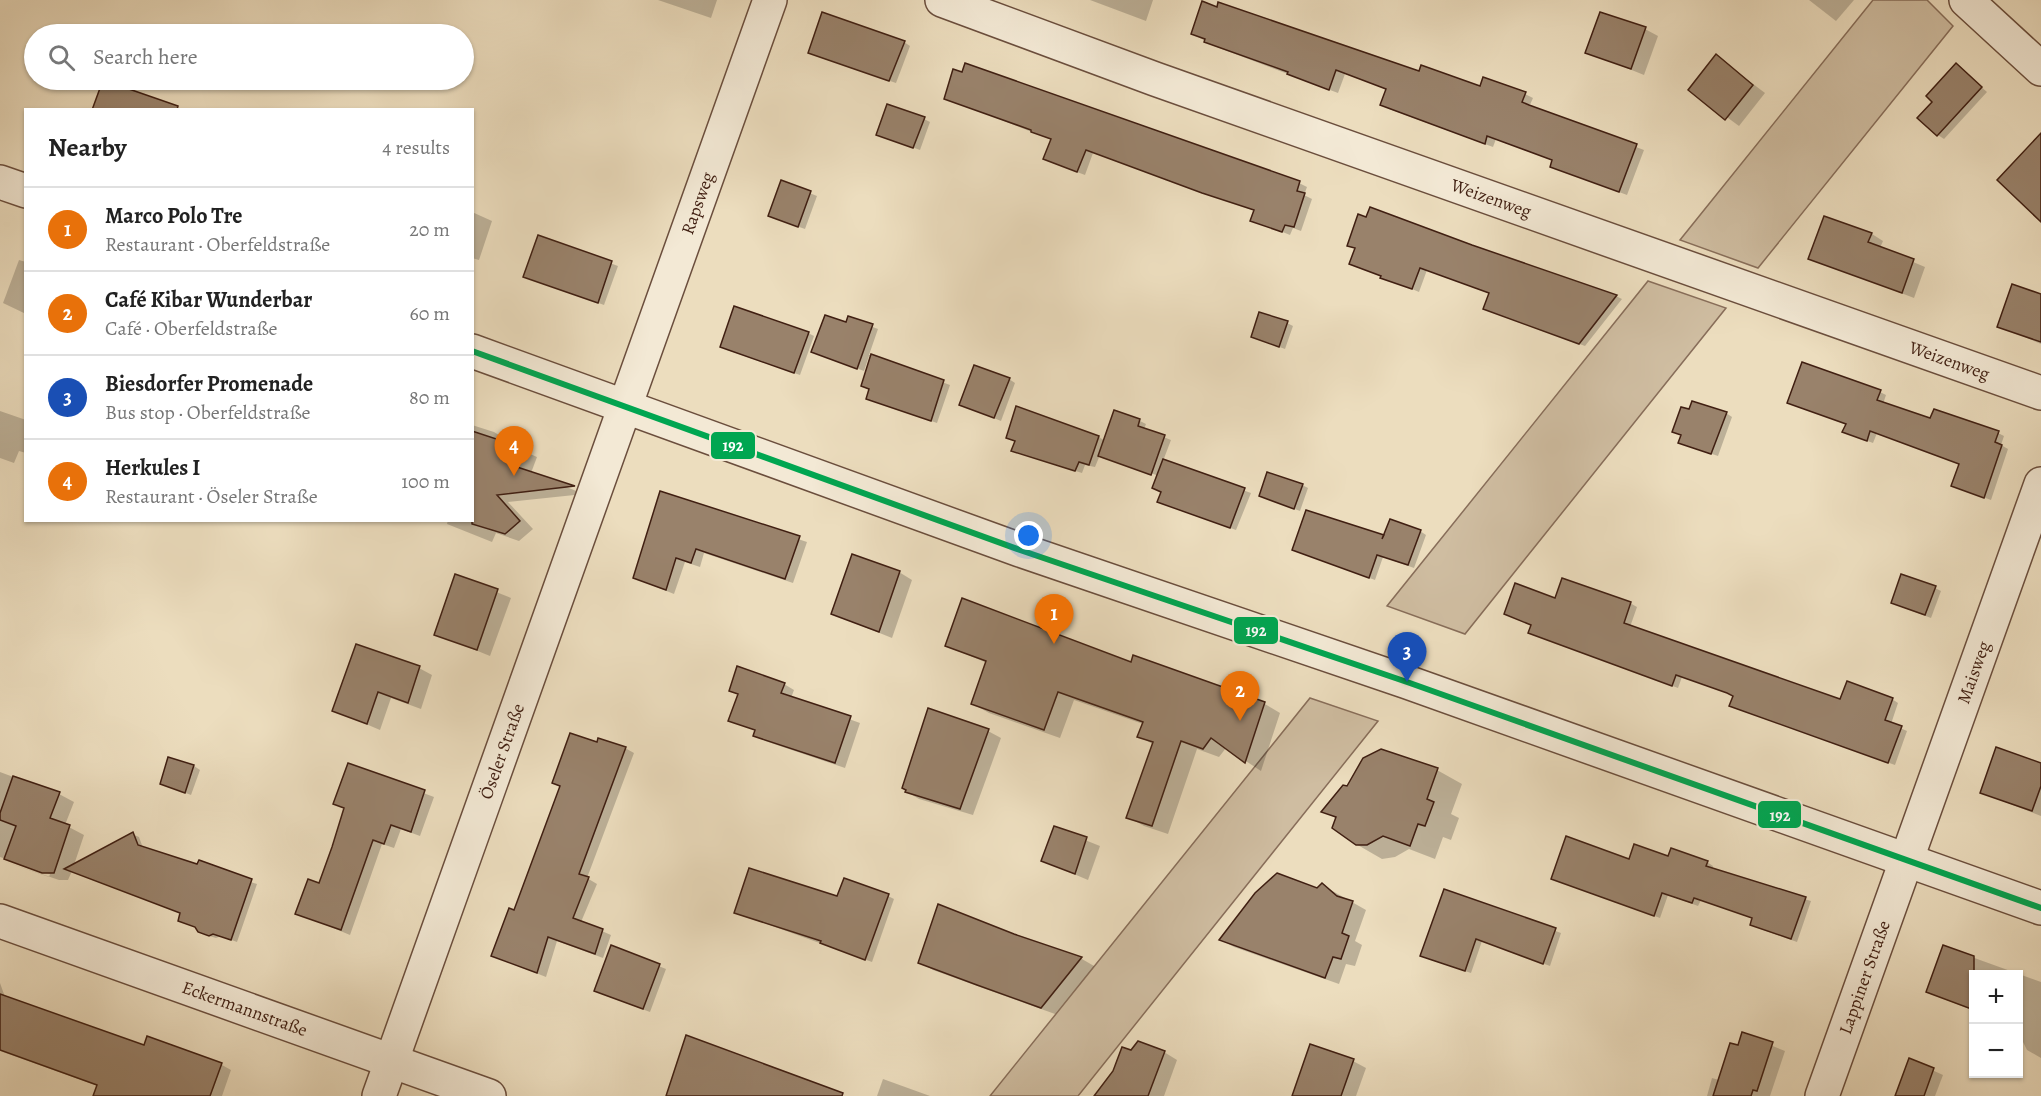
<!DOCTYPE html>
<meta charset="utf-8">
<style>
body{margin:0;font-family:Alegreya,serif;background:#f2f2f2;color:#222}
.controls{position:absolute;right:18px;bottom:18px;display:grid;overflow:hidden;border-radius:0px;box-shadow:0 2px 4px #0004}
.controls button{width:54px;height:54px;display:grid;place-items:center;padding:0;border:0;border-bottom:2px solid #e0e0e0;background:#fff;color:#222;font:30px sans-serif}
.you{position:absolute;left:1029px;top:536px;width:21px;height:21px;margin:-15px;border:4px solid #fff;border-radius:50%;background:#1a73e8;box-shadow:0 0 0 9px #1a73e833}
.badge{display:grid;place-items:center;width:39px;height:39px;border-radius:50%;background:#8f2418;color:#fff;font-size:20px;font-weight:700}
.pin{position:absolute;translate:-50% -50px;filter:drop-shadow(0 2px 3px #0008)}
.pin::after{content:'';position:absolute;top:32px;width:21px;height:18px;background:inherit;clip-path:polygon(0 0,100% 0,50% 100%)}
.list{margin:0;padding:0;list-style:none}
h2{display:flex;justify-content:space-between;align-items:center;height:78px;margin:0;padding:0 24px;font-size:26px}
h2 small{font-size:20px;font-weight:400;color:#767676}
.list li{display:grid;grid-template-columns:39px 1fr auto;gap:18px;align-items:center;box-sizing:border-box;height:84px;padding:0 24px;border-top:2px solid #e0e0e0}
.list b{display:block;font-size:22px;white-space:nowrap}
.list p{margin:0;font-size:20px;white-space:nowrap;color:#767676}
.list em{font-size:20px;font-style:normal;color:#767676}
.icon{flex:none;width:33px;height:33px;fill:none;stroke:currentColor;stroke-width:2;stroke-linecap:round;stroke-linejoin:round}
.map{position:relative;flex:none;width:2041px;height:1096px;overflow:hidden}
.search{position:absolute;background:#fff;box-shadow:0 2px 4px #0004;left:24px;top:24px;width:450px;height:66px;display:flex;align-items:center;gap:15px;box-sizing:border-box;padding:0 21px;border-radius:33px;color:#767676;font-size:22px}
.panel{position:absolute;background:#fff;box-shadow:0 2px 4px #0004;left:24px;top:108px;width:450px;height:414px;border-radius:0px}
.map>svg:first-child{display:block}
.green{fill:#cfbda1;stroke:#886e5a;stroke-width:1.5}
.shadow{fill:#0003}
.building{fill:#99826b;stroke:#401f12;stroke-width:1.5}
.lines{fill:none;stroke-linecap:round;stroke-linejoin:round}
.minor-casing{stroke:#6b4e3d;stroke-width:36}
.minor{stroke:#f3e9d5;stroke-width:33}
.bus-1-casing{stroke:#f3e9d5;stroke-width:10}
.bus-1{stroke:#00a651;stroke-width:6}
.labels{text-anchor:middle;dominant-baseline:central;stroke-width:5;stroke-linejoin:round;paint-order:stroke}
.street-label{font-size:18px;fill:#401f12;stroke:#f3e9d5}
.line-badge{stroke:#f3e9d5;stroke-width:2}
.badge-label{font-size:16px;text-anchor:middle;font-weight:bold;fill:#fff}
</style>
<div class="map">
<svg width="2041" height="1096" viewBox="0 0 2041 1096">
<rect width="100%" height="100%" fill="#ecddbe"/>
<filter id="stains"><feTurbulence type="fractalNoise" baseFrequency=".00333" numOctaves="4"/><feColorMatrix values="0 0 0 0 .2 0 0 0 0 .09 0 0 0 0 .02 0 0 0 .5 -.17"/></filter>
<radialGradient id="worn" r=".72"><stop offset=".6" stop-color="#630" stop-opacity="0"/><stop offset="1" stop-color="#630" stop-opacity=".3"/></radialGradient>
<!-- green -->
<g class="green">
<path d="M1873,0H1927L1953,26L1758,268L1680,240Z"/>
<path d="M1648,281L1726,308L1465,634L1387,606Z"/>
<path d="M1310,698L1378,721L1078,1096H990Z"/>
</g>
<!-- shadow -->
<g class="shadow">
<path d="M658,0H717L711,18Z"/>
<path d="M1090,0H1153L1146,21Z"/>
<path d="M1809,0H1854L1836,21Z"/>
<path d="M1645,29L1658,36L1644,75L1587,52Z"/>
<path d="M1193,34L1420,73L1481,88L1525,94L1533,98L1529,107L1644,150L1627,195L1560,170L1554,161L1496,139L1493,147L1389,109L1381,104L1387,89L1345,74L1338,93L1214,46Z"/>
<path d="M904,42L910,46L896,83L816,56Z"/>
<path d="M1716,56L1765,93L1739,126L1690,90Z"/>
<path d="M1956,65L1987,92L1944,139L1938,135L1935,102Z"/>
<path d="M946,98L1299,183L1307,187L1304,195L1312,199L1301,231L1293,228L1290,235L1252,220L1255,211L1093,153L1085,175L1053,163L1045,158L1052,140Z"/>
<path d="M924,119L930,122L920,150L884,137Z"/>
<path d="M782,182L817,196L805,229L776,219Z"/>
<path d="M1371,209L1616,296L1622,299L1585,346L1491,312L1485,309L1491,294L1427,270L1419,292L1351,263L1356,249L1348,245Z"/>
<path d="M472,212L492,221L479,260L472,258Z"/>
<path d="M1824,217L1872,234L1883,241L1880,248L1925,267L1914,298L1810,258Z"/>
<path d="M539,237L618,266L604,305L525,276Z"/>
<path d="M19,260L26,262V314L3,303Z"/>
<path d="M2041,296V344L1999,326Z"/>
<path d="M849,318L878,329L869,355L950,385L937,423L868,399L870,390L863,386L872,356H869L864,371L813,352L847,323Z"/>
<path d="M1287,323L1293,326L1285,349L1252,337Z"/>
<path d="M808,333L814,336L800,375L727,350Z"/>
<path d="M1009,379L1015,383L1001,421L960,404Z"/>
<path d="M1880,392L1886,395L1883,404L1931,420L1998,433L2004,436L2001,445L2008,449L1991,500L1953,486L1961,464L1877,433L1873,443L1844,432Z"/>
<path d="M0,411L26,420V453L19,451L14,463L0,458Z"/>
<path d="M1115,412L1140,421L1146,424L1144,429L1171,440L1163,461L1251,493L1236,530L1159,502L1162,492L1159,476L1100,455L1095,467L1085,465L1082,473L1019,453L1016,442L1007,437H1099L1105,441Z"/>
<path d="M1726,413L1732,417L1718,456L1686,445L1682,436L1674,432Z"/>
<path d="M472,425L494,432L507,440L505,443L537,457L531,473L584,494L508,502L533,529L519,541L496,533L492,542L447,524L448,520H472Z"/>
<path d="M1302,485L1308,488L1300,511L1260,496Z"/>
<path d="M661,493L807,542L793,583L704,553L700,567L685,562L674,594L634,578Z"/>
<path d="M1420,531L1426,535L1414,568L1383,557L1375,580L1300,553Z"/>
<path d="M899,572L912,580L892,638L832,614Z"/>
<path d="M456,576L511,598L490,656L436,634Z"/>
<path d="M1935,588L1941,591L1931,618L1899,606Z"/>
<path d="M1556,600L1630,603L1637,607L1630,627L1841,701L1892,699L1898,703L1891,724L1907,731L1895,765L1737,709L1731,706L1735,696L1682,677L1678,688L1530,633Z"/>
<path d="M947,646L1132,664L1134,657L1265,704L1280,713L1261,771L1226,748L1219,757L1197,749L1168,834L1144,826L1128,817L1154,745L1139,736L1143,724L1074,700L1060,738L989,713L973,704L987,663Z"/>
<path d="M419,668L432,675L421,709L391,698L380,730L333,710Z"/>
<path d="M784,684L794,690L791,698L860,723L845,768L765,741L755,735L756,731L730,720L739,695L731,690Z"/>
<path d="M988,731L1001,738L973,815L919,799L907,792Z"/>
<path d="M598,744L625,748L634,753L587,878L597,884L581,922L611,935L603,958L557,941L546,977L493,956Z"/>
<path d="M349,765L434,797L420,836L401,829L394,848L382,844L350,935L297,913L320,885L346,809L335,804Z"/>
<path d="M2041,765V816L1982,793Z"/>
<path d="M194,766L200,770L191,795L162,784Z"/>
<path d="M1437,770L1462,784L1451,814L1459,818L1451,840L1443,837L1435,859L1409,849L1395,857L1382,859L1356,844L1337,819L1323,811L1348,788Z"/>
<path d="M0,772L59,794L74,802L65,825L84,835L74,865L132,834L139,837L143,848L257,884L237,942L221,936L216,938L206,935L182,913L72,871L68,880H59L0,860L49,877L50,874L0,857Z"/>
<path d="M1055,828L1100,846L1088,880L1043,861Z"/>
<path d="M1669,857L1707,862L1713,866L1712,870L1811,901L1797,942L1758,928L1752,924L1754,919L1701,900L1698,906L1668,895L1660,918L1553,878L1630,861Z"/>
<path d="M1322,885L1366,910L1355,941L1362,945L1355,966L1346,964L1339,984L1234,947L1221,940L1317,890Z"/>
<path d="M1445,891L1561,933L1550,966L1482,941L1471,973L1428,959Z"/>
<path d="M888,896L894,899L872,962L736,913L838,898Z"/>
<path d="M939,906L1082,959L1094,966L1055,1014L933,970L920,962Z"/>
<path d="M612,947L666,969L650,1012L602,994Z"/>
<path d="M1944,947L2041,982V1058L2027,1050L2018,1032V974H1974V1011L1927,992Z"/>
<path d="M0,983L5,997L145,1047L148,1038L222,1065L231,1070L222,1096H95L98,1086L0,1051Z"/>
<path d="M1743,1034L1785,1051L1770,1096H1707L1712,1078L1719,1080L1739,1047Z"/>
<path d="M1131,1052H1164L1177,1060L1164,1096H1096Z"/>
<path d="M1910,1060L1943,1075L1935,1096H1895Z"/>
<path d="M1353,1061L1366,1068L1356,1096H1302Z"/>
<path d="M883,1079L930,1096H877Z"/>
</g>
<!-- building -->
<g class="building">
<path d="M1202,1L1217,7L1218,2L1419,71L1421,65L1480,86L1483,77L1526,92L1522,102L1529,105L1637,144L1619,192L1550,167L1552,160L1487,136L1485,144L1380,105L1386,89L1336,70L1329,90L1287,74L1288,72L1204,42L1205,39L1191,34Z"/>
<path d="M822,12L905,41L889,81L808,53Z"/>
<path d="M1600,12L1646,27L1631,69L1585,53Z"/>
<path d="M1716,54L1753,85L1725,120L1688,90Z"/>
<path d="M965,63L1300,181L1297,191L1305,193L1294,227L1285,225L1282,232L1250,221L1254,210L1202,193L1086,150L1077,172L1043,159L1051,139L1031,132V130L944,99L953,69L962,72Z"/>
<path d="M1956,63L1982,87L1937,136L1917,118L1932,102L1926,96Z"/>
<path d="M103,80L178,106L177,110H92Z"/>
<path d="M887,104L925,117L913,148L876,135Z"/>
<path d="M2041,133V222L1997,180Z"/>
<path d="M781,180L811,191L798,227L768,216Z"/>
<path d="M1370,207L1472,245L1617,295L1579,344L1483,309L1489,293L1420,268L1412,289L1380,278L1381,276L1349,264L1355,248L1347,246L1358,214L1366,217Z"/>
<path d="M1824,216L1872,233L1868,242L1914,259L1902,293L1808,259Z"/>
<path d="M538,235L612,261L598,303L523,277Z"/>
<path d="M2012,284L2041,294V342L1997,327Z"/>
<path d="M734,306L809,332L794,373L720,347Z"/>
<path d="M1259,312L1288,321L1279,347L1251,337Z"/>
<path d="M825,315L846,322L848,316L873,324L857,369L811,352Z"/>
<path d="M871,354L944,380L931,421L866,399L869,389L861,386Z"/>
<path d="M1802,362L1881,390L1877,400L1930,418L1934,409L1999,431L1995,442L2002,445L1984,498L1951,486L1959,464L1870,431L1867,441L1842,432L1846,424L1787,403Z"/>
<path d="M974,365L1010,378L994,418L959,405Z"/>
<path d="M1692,401L1727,412L1711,454L1678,443L1681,435L1672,432L1681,407L1689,409Z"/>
<path d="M1016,406L1099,436L1089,465L1079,462L1075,471L1011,451L1015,441L1006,438Z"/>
<path d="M1114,410L1140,419L1138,426L1165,435L1151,475L1098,456Z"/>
<path d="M472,431L524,448L517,467L575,486L497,495L520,521L505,534L472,524Z"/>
<path d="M1163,459L1245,488L1230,528L1157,502L1161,492L1152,488Z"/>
<path d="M1267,472L1303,484L1294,509L1259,496Z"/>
<path d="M660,491L800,536L785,579L696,549L691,563L676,558L666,590L633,578Z"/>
<path d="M1306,510L1384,535L1382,539L1390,519L1421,530L1408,565L1377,555L1369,578L1292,550Z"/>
<path d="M852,554L900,571L879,632L831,614Z"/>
<path d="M455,574L498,589L477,650L434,635Z"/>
<path d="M1901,574L1936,586L1925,615L1891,603Z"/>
<path d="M1562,578L1631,602L1624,623L1840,699L1847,681L1893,698L1885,720L1902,726L1888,763L1729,706L1733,696L1727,693L1676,675L1672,686L1528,633L1531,625L1504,614L1515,583L1555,598Z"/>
<path d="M962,598L1131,662L1133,655L1265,702L1245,763L1211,738L1203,749L1181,741L1152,826L1126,818L1153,742L1137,737L1143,722L1058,692L1044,730L971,704L986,661L945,646Z"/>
<path d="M356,644L420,666L408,703L378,692L367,724L332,711Z"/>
<path d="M737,666L785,683L781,693L851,716L835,763L753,736L755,730L728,721L738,694L729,691Z"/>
<path d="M928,708L989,729L960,809L905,792L906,790L902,788Z"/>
<path d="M570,733L597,742L598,738L626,747L579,874L589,877L573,918L603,929L595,954L548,937L537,973L491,956L509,908L514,910L560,786L552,783Z"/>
<path d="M1996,747L2041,763V786L2032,811L1980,793Z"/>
<path d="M1381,749L1438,768L1427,799L1434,802L1425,826L1418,824L1410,846L1383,836L1367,845H1356L1332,828L1336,817L1321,812L1343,785L1347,786L1363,758Z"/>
<path d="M168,757L194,765L185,793L160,784Z"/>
<path d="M348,763L425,790L411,832L391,825L384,844L373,840L341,930L295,914L308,879L319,883L332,847L344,808L333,804Z"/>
<path d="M13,776L60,792L50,818L70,825L54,873H42L4,859L16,826L0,820V813Z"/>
<path d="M1054,826L1087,837L1075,874L1041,861Z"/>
<path d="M133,832L138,845L197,864L199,860L252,879L231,940L213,934L209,936L198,932L195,927L178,921L180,913L64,869Z"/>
<path d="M1566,836L1629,859L1634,844L1668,856L1671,848L1708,861L1706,866L1806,897L1791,939L1750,925L1752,918L1694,898L1692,903L1662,893L1654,916L1551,879Z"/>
<path d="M749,868L837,896L844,878L889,894L865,960L820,943L821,941L734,913Z"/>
<path d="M1277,873L1317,888L1322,883L1337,896L1353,901L1342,933L1349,936L1341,959L1333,957L1325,978L1219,940L1255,893Z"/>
<path d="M1444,889L1556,928L1543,964L1476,939L1465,971L1420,956Z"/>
<path d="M938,904L1014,934L1082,957L1041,1008L977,985L918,963Z"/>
<path d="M611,945L660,964L643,1009L594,991Z"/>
<path d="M1943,945L1974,956V1010L1926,992Z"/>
<path d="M0,994L144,1045L147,1036L222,1063L210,1096H93L97,1085L0,1050Z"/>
<path d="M1742,1032L1773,1042L1757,1091L1753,1090L1751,1096H1713L1730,1043L1738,1045Z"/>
<path d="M686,1035L843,1093L842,1096H666Z"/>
<path d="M1138,1041L1165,1051L1148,1096H1094L1113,1071L1122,1047L1131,1050Z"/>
<path d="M1310,1044L1354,1059L1341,1096H1292Z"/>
<path d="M1909,1058L1934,1068L1924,1096H1895Z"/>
</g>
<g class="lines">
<!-- minor casing -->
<g class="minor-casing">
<g id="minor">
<path id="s1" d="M942,0L1155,79L2041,393"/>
<path d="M1966,0L2041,69"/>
<path d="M0,182L26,191"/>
<path d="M472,351L1020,550L1407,682L2041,908"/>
<path id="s2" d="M0,921L489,1096"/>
<path id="s3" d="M379,1096L770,0"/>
<path id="s4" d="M1822,1096L2041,484"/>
</g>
</g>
<!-- minor -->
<use href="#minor" class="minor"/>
<!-- bus-1 casing -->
<g class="bus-1-casing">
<path id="bus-1" d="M472,351L1020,550L1407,682L2041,908"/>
</g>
<!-- bus-1 -->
<use href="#bus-1" class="bus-1"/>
</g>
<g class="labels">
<!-- street labels -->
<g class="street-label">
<text stroke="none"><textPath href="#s1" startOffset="584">Weizenweg</textPath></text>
<text stroke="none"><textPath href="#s3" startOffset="948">Rapsweg</textPath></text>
<text stroke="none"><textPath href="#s1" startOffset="1070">Weizenweg</textPath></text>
<text stroke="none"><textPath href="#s4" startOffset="450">Maisweg</textPath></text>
<text stroke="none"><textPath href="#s3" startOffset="366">Öseler Straße</textPath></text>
<text stroke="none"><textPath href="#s4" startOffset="126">Lappiner Straße</textPath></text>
<text stroke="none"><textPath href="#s2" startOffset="260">Eckermannstraße</textPath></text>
</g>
</g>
<g class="line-badge">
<rect x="710" y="431" width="46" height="29" rx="6" fill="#00a651"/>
<rect x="1233" y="616" width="46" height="29" rx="6" fill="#00a651"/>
<rect x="1757" y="800" width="45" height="29" rx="6" fill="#00a651"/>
</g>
<g class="badge-label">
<text x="733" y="451">192</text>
<text x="1256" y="636">192</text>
<text x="1780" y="821">192</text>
</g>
<rect width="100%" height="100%" filter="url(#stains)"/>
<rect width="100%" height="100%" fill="url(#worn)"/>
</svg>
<div class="controls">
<button>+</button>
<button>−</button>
</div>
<div class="you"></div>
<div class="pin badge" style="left:1054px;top:644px;background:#e8710a">1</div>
<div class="pin badge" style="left:1240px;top:721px;background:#e8710a">2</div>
<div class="pin badge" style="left:1407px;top:682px;background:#1a4fb4">3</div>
<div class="pin badge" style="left:514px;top:476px;background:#e8710a">4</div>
<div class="search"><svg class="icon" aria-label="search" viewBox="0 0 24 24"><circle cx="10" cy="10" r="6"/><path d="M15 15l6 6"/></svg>Search here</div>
<section class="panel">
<h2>Nearby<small>4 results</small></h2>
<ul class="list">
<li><span class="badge" style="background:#e8710a">1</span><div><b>Marco Polo Tre</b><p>Restaurant · Oberfeldstraße</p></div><em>20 m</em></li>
<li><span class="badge" style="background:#e8710a">2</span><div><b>Café Kibar Wunderbar</b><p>Café · Oberfeldstraße</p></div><em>60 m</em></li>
<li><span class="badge" style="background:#1a4fb4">3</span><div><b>Biesdorfer Promenade</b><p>Bus stop · Oberfeldstraße</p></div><em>80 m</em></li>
<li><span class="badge" style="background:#e8710a">4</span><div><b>Herkules I</b><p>Restaurant · Öseler Straße</p></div><em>100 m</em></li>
</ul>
</section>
</div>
